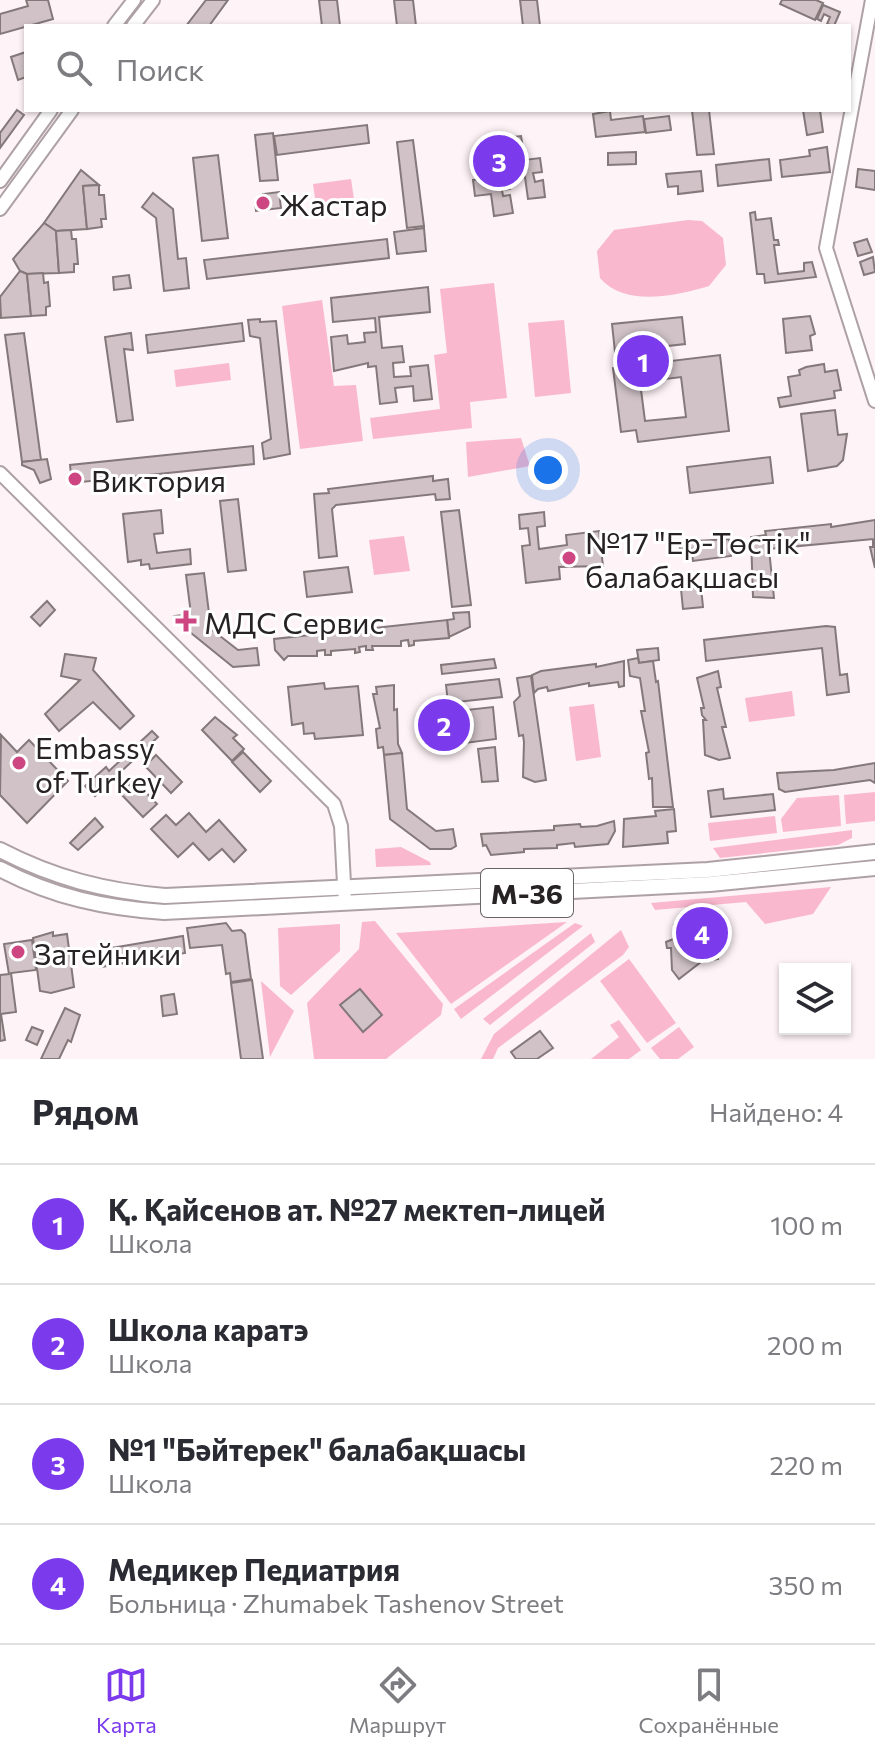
<!DOCTYPE html>
<html lang="ru">
<meta charset="utf-8">
<style>
body{margin:0;font-family:Commissioner,sans-serif;background:#f2f2f3;color:#2b2b33}
.controls{position:absolute;right:24px;bottom:24px;display:grid;overflow:hidden;border-radius:0px;box-shadow:0 2px 6px #0004}
.controls button{width:72px;height:72px;display:grid;place-items:center;padding:0;border:0;border-bottom:2px solid #e1e1e2;background:#fff;color:#2b2b33;font:40px sans-serif}
.you{position:absolute;left:548px;top:470px;width:28px;height:28px;margin:-20px;border:6px solid #fff;border-radius:50%;background:#1a73e8;box-shadow:0 0 0 12px #1a73e833}
.badge{display:grid;place-items:center;width:52px;height:52px;border-radius:50%;background:#7c3aed;color:#fff;font-size:26px;font-weight:700}
.pin{position:absolute;translate:-50% -50%;border:4px solid #fff;box-shadow:0 2px 8px #0006}
.list{margin:0;padding:0;list-style:none}
h2{display:flex;justify-content:space-between;align-items:center;height:104px;margin:0;padding:0 32px;font-size:34px}
h2 small{font-size:26px;font-weight:400;color:#7c7c81}
.list li{display:grid;grid-template-columns:52px 1fr auto;gap:24px;align-items:center;box-sizing:border-box;height:120px;padding:0 32px;border-top:2px solid #e1e1e2}
.list b{display:block;font-size:30px;white-space:nowrap}
.list p{margin:0;font-size:26px;white-space:nowrap;color:#7c7c81}
.list em{font-size:26px;font-style:normal;color:#7c7c81}
.icon{flex:none;width:44px;height:44px;fill:none;stroke:currentColor;stroke-width:2;stroke-linecap:round;stroke-linejoin:round}
.map{position:relative;flex:none;width:875px;height:1059px;overflow:hidden}
.search{position:absolute;background:#fff;box-shadow:0 2px 6px #0004;left:24px;right:24px;top:24px;height:88px;display:flex;align-items:center;gap:20px;box-sizing:border-box;padding:0 28px;border-radius:0px;color:#7c7c81;font-size:30px}
.sheet{height:584px;background:#fff}
nav{display:flex;justify-content:space-around;align-items:center;box-sizing:border-box;height:112px;border-top:2px solid #e1e1e2;background:#fff;font-size:22px;color:#7c7c81}
nav a{display:grid;justify-items:center;gap:4px}
nav .on{color:#7c3aed}
.map>svg:first-child{display:block}
.green{fill:#fab8ce}
.building{fill:#d0c2c6;stroke:#84787b;stroke-width:2;fill-rule:evenodd}
.lines{fill:none;stroke-linecap:round;stroke-linejoin:round}
.secondary-casing{stroke:#aea1a5;stroke-width:16}
.primary-casing{stroke:#aea1a5;stroke-width:18}
.secondary{stroke:#fff;stroke-width:12}
.primary{stroke:#fff;stroke-width:14}
.poi-dot{fill:#cd4581;stroke:#fff;stroke-width:3}
.labels{text-anchor:middle;dominant-baseline:central;stroke-width:6;stroke-linejoin:round;paint-order:stroke}
.shield{fill:#fff;stroke:#686465;stroke-width:2}
.shield-label{font-size:28px;font-weight:bold;fill:#272223}
.poi-label{font-size:30px;fill:#272223;stroke:#fff;text-anchor:start}
</style>
<div class="map">
<svg width="875" height="1059" viewBox="0 0 875 1059">
<rect width="100%" height="100%" fill="#fef3f6"/>
<!-- green -->
<g class="green">
<path d="M351,179L354,199L316,205L313,184Z"/>
<path d="M688,220L702,221L723,238L726,265L709,286C676,296 624,307 600,278L597,251L614,230Z"/>
<path d="M494,283L507,398L470,402L472,428L373,439L370,418L440,409L434,355L447,353L440,289Z"/>
<path d="M322,300L334,386L356,385L363,441L300,449L282,306Z"/>
<path d="M564,320L571,393L535,397L528,323Z"/>
<path d="M229,363L231,380L176,387L174,370Z"/>
<path d="M521,438L530,466L468,477L466,442Z"/>
<path d="M404,536L410,571L374,575L369,540Z"/>
<path d="M792,691L795,716L749,722L745,698Z"/>
<path d="M594,704L601,757L576,761L569,707Z"/>
<path d="M875,792V821L846,824L844,795Z"/>
<path d="M839,795L841,826L783,832L781,819L797,798Z"/>
<path d="M775,816L777,833L710,841L708,823Z"/>
<path d="M852,830V838L838,845L720,858L713,848Z"/>
<path d="M401,847L430,862L431,865L376,867L375,849Z"/>
<path d="M831,887L813,914L765,924L746,902L655,910L651,903Z"/>
<path d="M375,921L443,1004L441,1015L386,1059H314L307,1003L359,949L362,922Z"/>
<path d="M567,922L451,1004L396,933Z"/>
<path d="M575,923L583,926L461,1019L454,1009Z"/>
<path d="M340,924V951L291,995L280,986L278,928Z"/>
<path d="M621,930L629,947L623,955L498,1048L493,1059H481L494,1034Z"/>
<path d="M591,933L595,942L490,1025L483,1019Z"/>
<path d="M629,959L676,1023L647,1043L600,981Z"/>
<path d="M261,981L294,1011L270,1057Z"/>
<path d="M619,1020L641,1050L629,1059H591L619,1037L610,1025Z"/>
<path d="M679,1027L694,1047L678,1059H660L651,1048Z"/>
</g>
<!-- building -->
<g class="building">
<path d="M26,0H48L53,19L0,34V14L28,6Z"/>
<path d="M206,0H228L209,26H186Z"/>
<path d="M319,0H337L340,26H322Z"/>
<path d="M394,0H413L416,26H397Z"/>
<path d="M520,0H537L540,26H523Z"/>
<path d="M782,0H816L823,3L815,20L780,4Z"/>
<path d="M823,5L840,12L834,26L827,24L830,17L824,14L821,21L817,19Z"/>
<path d="M26,52V77L18,80L11,57Z"/>
<path d="M17,110L24,115L0,148V133Z"/>
<path d="M692,110H709L714,154L697,155Z"/>
<path d="M803,110H820L823,132L807,135Z"/>
<path d="M610,111L611,120L643,116L645,132L596,137L593,114Z"/>
<path d="M669,116L671,130L646,133L644,119Z"/>
<path d="M367,125L369,143L277,155L274,136Z"/>
<path d="M273,133L278,180L260,181L255,135Z"/>
<path d="M521,136L525,160L540,158L542,172L533,173L535,182L543,180L545,197L528,199L525,177L509,179L510,189L502,190L503,196L510,195L513,213L494,216L491,194L475,196L473,180L482,179L481,171L473,173L471,154L486,152L490,176L509,173L507,163L514,162L513,154H505L503,138Z"/>
<path d="M413,140L424,226L407,228L397,142Z"/>
<path d="M827,147L830,172L782,177L780,160L810,156L809,150Z"/>
<path d="M636,152V164L608,165V153Z"/>
<path d="M218,155L228,238L202,241L193,158Z"/>
<path d="M769,159L771,180L718,186L716,165Z"/>
<path d="M858,169L875,171V190L856,187Z"/>
<path d="M81,170L99,185L83,186L87,229L56,231L44,223Z"/>
<path d="M701,171L703,191L678,194V186L668,187L666,174Z"/>
<path d="M99,185V195H104L106,219H101L102,227L87,229L83,186Z"/>
<path d="M279,192L281,208L256,211L255,202L264,201L263,194Z"/>
<path d="M153,193L173,209L178,259L186,258L189,288L164,291L156,218L142,207Z"/>
<path d="M755,212L756,220L771,218L774,240H778L779,245H774L778,274L804,271V263L812,262L816,277L765,283L764,274H757L750,213Z"/>
<path d="M44,223L56,231L59,273L27,274L20,271L13,259Z"/>
<path d="M424,228L426,251L397,254L394,232Z"/>
<path d="M71,230L72,239H76L78,264H74V272L59,273L56,231Z"/>
<path d="M387,239L389,258L207,279L204,260Z"/>
<path d="M867,239L872,252L858,256L854,243Z"/>
<path d="M873,257L875,272L864,275L860,262Z"/>
<path d="M20,271L27,274L31,316L1,318L0,297Z"/>
<path d="M43,273L44,283L48,282L50,306L46,307V315L31,316L27,274Z"/>
<path d="M129,275L131,288L114,290L113,277Z"/>
<path d="M428,287L430,312L379,317L382,348L402,346L404,362L393,363L394,377L411,376L410,367L428,365L432,399L414,401L413,386L395,388L397,402L380,404L376,366L368,367V363L334,371L331,337L347,335L348,344L365,342L364,333L376,332L375,318L333,322L331,298Z"/>
<path d="M810,316L815,334L810,336L812,350L786,353L783,319Z"/>
<path d="M682,317L685,344L615,352L612,324Z"/>
<path d="M260,319V322L276,321L290,454L264,459L262,443L271,439L260,338L250,336L248,320Z"/>
<path d="M242,323L244,341L148,353L146,335Z"/>
<path d="M24,333L41,460L22,462L5,335Z"/>
<path d="M131,333L133,350L124,349L133,420L117,422L105,337Z"/>
<path d="M720,355L729,431L638,442L636,430L621,432L613,368ZM681,377L686,417L645,421L640,382Z"/>
<path d="M824,364L825,372L837,370L841,390L834,391L835,398L780,407L778,398L791,396L788,377L800,375L799,370L806,367Z"/>
<path d="M835,410L838,435L847,434L843,460L837,466L808,471L801,414Z"/>
<path d="M253,446L254,464L72,483L70,465Z"/>
<path d="M770,457L773,483L690,493L687,467Z"/>
<path d="M47,459L51,479L40,483L34,470L22,465V462Z"/>
<path d="M433,476V481L448,479L450,499L436,500L435,494L336,505L332,509L337,556L319,558L314,494L329,493L328,489Z"/>
<path d="M238,499L246,570L228,572L220,501Z"/>
<path d="M161,510L163,533L154,534L157,553L190,549L191,564L150,569L149,564L141,565V560L128,562L123,514Z"/>
<path d="M459,510L471,605L452,607L441,512Z"/>
<path d="M544,512L545,526L537,527L539,549L567,545L566,535L599,531L603,566L559,567L560,579L526,583L522,546L530,545L528,528L520,529L519,515Z"/>
<path d="M875,520V568L870,547H873V539L769,549L774,598L753,597L751,537L766,535L765,531L831,524V527Z"/>
<path d="M729,539L731,556L693,561L691,548L680,549L679,542Z"/>
<path d="M348,567L352,592L307,597L304,572Z"/>
<path d="M204,573L211,629L238,650L257,648L259,665L233,667L175,620L174,616L191,614L186,575Z"/>
<path d="M701,587L703,607L683,609L681,589Z"/>
<path d="M47,601L55,610L40,626L31,617Z"/>
<path d="M469,612L470,627L449,637L447,620L454,619L453,613Z"/>
<path d="M447,620L449,638L414,641V645L409,646L408,640L401,641V646H372L373,650H366V646L359,647L360,652L355,653V649L331,651V655H325V650L317,651V656H288L284,660L275,650L274,639Z"/>
<path d="M826,626L835,627L840,675L847,674L849,692L827,695L822,648L706,661L704,640Z"/>
<path d="M658,648L659,660L639,663L637,650Z"/>
<path d="M65,654L96,658L93,670L134,716L120,729L93,702L59,731L45,714L80,680L61,676Z"/>
<path d="M638,658L639,663L653,661L656,682L658,681L673,807H653L652,778L649,779L646,753L649,752L641,711H645L640,678L630,676L628,660Z"/>
<path d="M494,659L496,668L442,674L441,665Z"/>
<path d="M624,661V686L619,687L618,682L589,686V683L548,691L547,687L538,689L534,693L532,675L541,671L596,664V667Z"/>
<path d="M718,671L721,687L717,688L726,727H722L730,758L719,760L705,755L703,720H706L702,715L701,708H704L697,678Z"/>
<path d="M531,676L546,780L535,782L523,777L524,742L523,735L519,736L514,702L520,696L517,678Z"/>
<path d="M499,679L502,697L448,703L446,685Z"/>
<path d="M324,683L325,689L358,686L363,735L315,739L314,733L304,734L303,723L292,725L288,687Z"/>
<path d="M394,685V710L397,709L398,744L402,753L384,755L383,747L378,748L376,729L380,728L373,694H377L376,687Z"/>
<path d="M493,707L496,739L434,747L432,733L440,732L439,725L432,726L431,719L440,717L439,713Z"/>
<path d="M215,717L237,735L233,738L244,749L232,761L202,730Z"/>
<path d="M152,731L158,737L95,796L85,786L106,767L109,771Z"/>
<path d="M1,735L17,752L29,740L68,781L27,823L0,795Z"/>
<path d="M495,747L498,781L482,782L478,749Z"/>
<path d="M243,752L271,781L260,792L232,762Z"/>
<path d="M402,753L407,809L436,831L453,829L456,846L451,849H430L390,819L384,755Z"/>
<path d="M156,755L182,782L171,793L145,766Z"/>
<path d="M875,763V783L870,780L785,792L779,789L777,773L834,770Z"/>
<path d="M134,780L157,804L143,817L120,793Z"/>
<path d="M723,789L724,799L773,794L775,810L711,817L708,791Z"/>
<path d="M674,809L676,831L667,832L668,843L623,847L624,819L656,816L655,811Z"/>
<path d="M189,813L206,832L219,820L246,850L234,862L222,849L209,860L193,843L178,857L151,829L166,815L176,825Z"/>
<path d="M95,818L103,827L78,850L70,843Z"/>
<path d="M614,821L615,831L608,844L575,847L574,843L557,845V848L524,849V852L491,855L486,845L483,846L481,834L554,830V826L580,824L581,827L597,826Z"/>
<path d="M703,912H712L718,959L701,962L679,979L672,970L671,948H667L666,942L676,938L674,925L704,919Z"/>
<path d="M226,923L232,931L241,930L245,934L251,979L231,982L230,973L226,974L222,945L190,948L187,928Z"/>
<path d="M53,932V936L67,934L74,987L51,993L40,991L33,938Z"/>
<path d="M183,936L185,953L101,967L99,950Z"/>
<path d="M32,940L36,970L11,973L16,1012L1,1014L5,1040L0,1041V975L9,974L4,944Z"/>
<path d="M252,980L263,1059H241L231,983Z"/>
<path d="M360,989L382,1015L363,1032L340,1005Z"/>
<path d="M174,994L177,1014L163,1016L161,996Z"/>
<path d="M65,1008L80,1015L71,1042L68,1040L59,1059H41Z"/>
<path d="M32,1027L43,1031L37,1045L26,1040Z"/>
<path d="M540,1031L553,1048L537,1059H516L511,1052Z"/>
</g>
<g class="lines">
<!-- secondary casing -->
<g class="secondary-casing">
<g id="secondary">
<path d="M872,0L826,248L875,401"/>
<path d="M114,26L134,0"/>
<path d="M133,26L153,0"/>
<path d="M0,181L51,110"/>
<path d="M0,209L72,110"/>
<path d="M0,473L334,804L341,826L345,903"/>
</g>
</g>
<!-- primary casing -->
<g class="primary-casing">
<g id="primary">
<path d="M0,850C54,878 105,891 165,896L708,870L875,852"/>
<path d="M0,869C53,897 105,908 164,912L710,884L875,868"/>
</g>
</g>
<!-- secondary -->
<use href="#secondary" class="secondary"/>
<!-- primary -->
<use href="#primary" class="primary"/>
</g>
<!-- markers -->
<g class="poi-dot">
<circle cx="263" cy="203" r="8"/>
<circle cx="75" cy="479" r="8"/>
<circle cx="569" cy="558" r="8"/>
<path d="M182 609h8v8h8v8h-8v8h-8v-8h-8v-8h8z"/>
<circle cx="19" cy="763" r="8"/>
<circle cx="18" cy="952" r="8"/>
</g>
<g class="labels">
<!-- shield labels -->
<rect class="shield" x="481" y="869" width="92" height="48" rx="6"/>
<g class="shield-label">
<text x="527" y="893">M-36</text>
</g>
<!-- poi labels -->
<g class="poi-label">
<text x="279" y="203">Жастар</text>
<text x="91" y="479">Виктория</text>
<text x="585" y="541">№17 "Ер-Төстік"<tspan x="585" dy="34">балабақшасы</tspan></text>
<text x="204" y="621">МДС Сервис</text>
<text x="35" y="746">Embassy<tspan x="35" dy="34">of Turkey</tspan></text>
<text x="34" y="952">Затейники</text>
</g>
</g>
</svg>
<div class="controls">
<button><svg class="icon" aria-label="layers" viewBox="0 0 24 24"><path d="M12 4l9 5-9 5-9-5zM3 14l9 5 9-5"/></svg></button>
</div>
<div class="you"></div>
<div class="pin badge" style="left:643px;top:361px">1</div>
<div class="pin badge" style="left:444px;top:725px">2</div>
<div class="pin badge" style="left:499px;top:161px">3</div>
<div class="pin badge" style="left:702px;top:933px">4</div>
<div class="search"><svg class="icon" aria-label="search" viewBox="0 0 24 24"><circle cx="10" cy="10" r="6"/><path d="M15 15l6 6"/></svg>Поиск</div>
</div>
<section class="sheet">
<h2>Рядом<small>Найдено: 4</small></h2>
<ul class="list">
<li><span class="badge">1</span><div><b>Қ. Қайсенов ат. №27 мектеп-лицей</b><p>Школа</p></div><em>100 m</em></li>
<li><span class="badge">2</span><div><b>Школа каратэ</b><p>Школа</p></div><em>200 m</em></li>
<li><span class="badge">3</span><div><b>№1 &quot;Бәйтерек&quot; балабақшасы</b><p>Школа</p></div><em>220 m</em></li>
<li><span class="badge">4</span><div><b>Медикер Педиатрия</b><p>Больница · Zhumabek Tashenov Street</p></div><em>350 m</em></li>
</ul>
</section>
<nav>
<a class="on"><svg class="icon" aria-label="map" viewBox="0 0 24 24"><path d="M3 6l6-2 6 2 6-2v14l-6 2-6-2-6 2zM9 4v14M15 6v14"/></svg>Карта</a>
<a><svg class="icon" aria-label="directions" viewBox="0 0 24 24"><path d="M12 3l9 9-9 9-9-9zM9 14v-3h6M13 9l2 2-2 2"/></svg>Маршрут</a>
<a><svg class="icon" aria-label="saved" viewBox="0 0 24 24"><path d="M7 4h10v16l-5-4-5 4z"/></svg>Сохранённые</a>
</nav>
